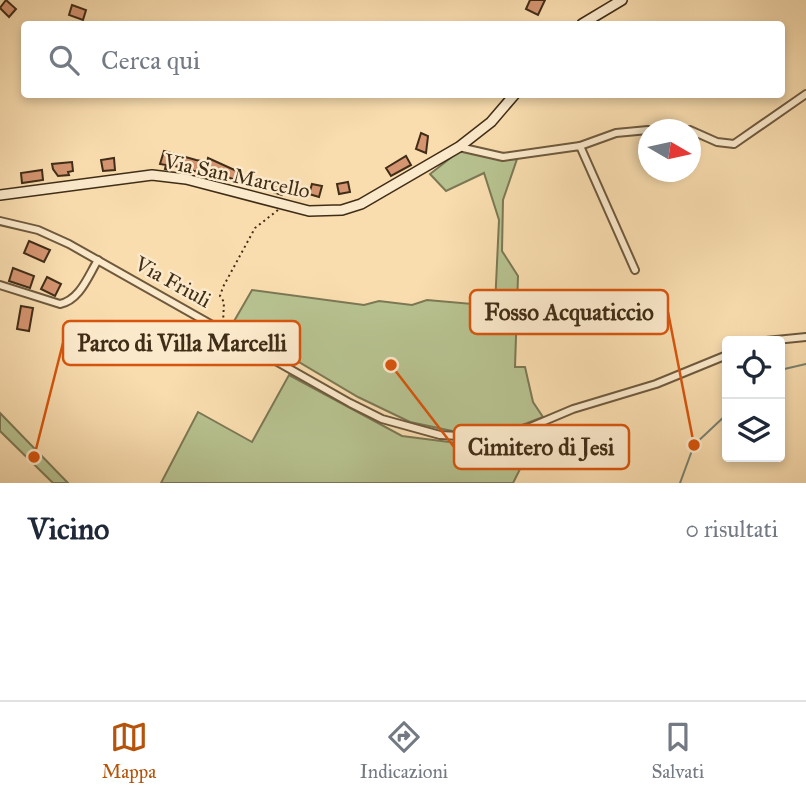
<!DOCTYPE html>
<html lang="it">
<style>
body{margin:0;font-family:"IM FELL Great Primer",serif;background:#f2f2f3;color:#1f2937}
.controls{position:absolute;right:21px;bottom:21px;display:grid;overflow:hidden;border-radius:7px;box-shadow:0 4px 10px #0003}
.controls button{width:63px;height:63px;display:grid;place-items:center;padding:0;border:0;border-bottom:2px solid #e0e1e3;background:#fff;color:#1f2937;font:35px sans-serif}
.compass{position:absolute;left:638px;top:119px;width:63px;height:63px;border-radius:50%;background:#fff;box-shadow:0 4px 10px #0003;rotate:99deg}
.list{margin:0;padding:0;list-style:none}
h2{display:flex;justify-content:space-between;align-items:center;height:91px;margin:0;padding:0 28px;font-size:30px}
h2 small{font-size:23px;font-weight:400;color:#747a83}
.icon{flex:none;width:38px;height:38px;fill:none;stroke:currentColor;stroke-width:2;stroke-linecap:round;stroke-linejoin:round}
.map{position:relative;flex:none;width:806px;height:483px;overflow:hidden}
.search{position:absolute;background:#fff;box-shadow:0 4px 10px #0003;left:21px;right:21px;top:21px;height:77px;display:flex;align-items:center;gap:18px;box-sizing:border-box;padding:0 24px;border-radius:7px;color:#747a83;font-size:26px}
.sheet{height:217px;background:#fff}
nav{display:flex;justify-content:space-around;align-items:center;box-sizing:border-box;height:98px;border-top:2px solid #e0e1e3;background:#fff;font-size:19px;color:#747a83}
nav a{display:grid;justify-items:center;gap:4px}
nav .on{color:#b45309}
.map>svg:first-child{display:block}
.green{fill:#b7c290;stroke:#7c7854;stroke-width:2}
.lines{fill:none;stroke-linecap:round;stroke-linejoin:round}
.stream{stroke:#788272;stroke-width:2}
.building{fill:#d59571;stroke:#402d17;stroke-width:2}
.minor-casing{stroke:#6e593d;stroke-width:10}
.secondary-casing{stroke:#402d17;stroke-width:12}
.path{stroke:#402d17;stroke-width:2;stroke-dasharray:2 3.5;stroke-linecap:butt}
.minor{stroke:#fbe9cb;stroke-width:6}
.secondary{stroke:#fbe9cb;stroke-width:9}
.labels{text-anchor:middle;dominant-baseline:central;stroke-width:5;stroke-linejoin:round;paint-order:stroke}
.street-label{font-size:21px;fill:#402d17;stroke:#fbe9cb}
.leader{fill:none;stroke:#d7550d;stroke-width:2.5}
.callout-dot{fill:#d7550d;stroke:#fbe9cb;stroke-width:2.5}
.callout{fill:#fbe9cb;stroke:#d7550d;stroke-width:2.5}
.callout-label{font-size:23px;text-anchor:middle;font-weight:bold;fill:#402d17}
</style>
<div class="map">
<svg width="806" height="483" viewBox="0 0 806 483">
<rect width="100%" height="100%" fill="#f9ddaf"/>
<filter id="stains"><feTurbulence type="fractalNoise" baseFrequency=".00286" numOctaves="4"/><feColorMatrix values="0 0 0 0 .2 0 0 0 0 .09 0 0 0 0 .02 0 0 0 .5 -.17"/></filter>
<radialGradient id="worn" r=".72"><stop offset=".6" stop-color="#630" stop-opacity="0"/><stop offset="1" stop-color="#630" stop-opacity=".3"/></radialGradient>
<!-- green -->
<g class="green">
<path d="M462,149L501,160L517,159L503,200L502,251L518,276L515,367H525L533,402L543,417L509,430L471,435L410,422L358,397L233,323L252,290L364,305L379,301L412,305L427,300L495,306L499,220L484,173L446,191L430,174Z"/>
<path d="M289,375L402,436L457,443L527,430C528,450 523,466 513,483H161L198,412L252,442Z"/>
<path d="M0,413L68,483H53L0,431Z"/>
</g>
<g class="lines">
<!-- stream -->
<g class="stream">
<path d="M780,370L806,364"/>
<path d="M680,483L694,445L727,414"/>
</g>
</g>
<!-- building -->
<g class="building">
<path d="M6,0L16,9L9,17L0,8Z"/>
<path d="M530,0H545L538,15L526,9Z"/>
<path d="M72,5L86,10L83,20L69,15Z"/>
<path d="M421,133L428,136L426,153L416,149Z"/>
<path d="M164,151L196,160L207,162L208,158L239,172L235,180L208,169L206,174L171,165L170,170L165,169L166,165L160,164Z"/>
<path d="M406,156L411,165L391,176L386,168Z"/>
<path d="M114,158L115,170L103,171L101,160Z"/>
<path d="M72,162L73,171L68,172L69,175L58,176L53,169L52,164Z"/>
<path d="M42,170L43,180L22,183L21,173Z"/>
<path d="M348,182L350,192L339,194L337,184Z"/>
<path d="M275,183L285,185L282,195L273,192Z"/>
<path d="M312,184L322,186L319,197L309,194Z"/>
<path d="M29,241L50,250L44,262L24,253Z"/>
<path d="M13,268L34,276L30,288L9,281Z"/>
<path d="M47,277L61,284L55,296L41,289Z"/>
<path d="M21,306L33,308L29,331L17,329Z"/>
</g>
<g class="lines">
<!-- minor casing -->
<g class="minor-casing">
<g id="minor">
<path d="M655,130H688"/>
<path d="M690,130L717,142L734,144L806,94"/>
<path d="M580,146L616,133L648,130"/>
<path d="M459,147L503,157L580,146L635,270"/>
<path d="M0,221L38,230L69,244L350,403L382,419L440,435L480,437L528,428L573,409L656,384L727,355"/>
<path d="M0,285L60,304C80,300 88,276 98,260"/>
<path d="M766,341L806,337"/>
</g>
</g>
<!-- secondary casing -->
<g class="secondary-casing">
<g id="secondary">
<path d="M582,24L622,0"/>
<path d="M0,195L152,175L186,179L309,211L342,210L361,204L459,147L491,122L515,94"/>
</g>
</g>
<!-- path -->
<path class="path" d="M223,323L224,302L220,296L223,287L255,228L278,210"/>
<!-- minor -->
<use href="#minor" class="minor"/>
<!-- secondary -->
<use href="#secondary" class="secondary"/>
</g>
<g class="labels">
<!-- street labels -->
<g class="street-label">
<text transform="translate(237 176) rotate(12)">Via San Marcello</text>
<text transform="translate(173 282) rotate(29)">Via Friuli</text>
</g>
</g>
<!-- callouts -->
<path class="leader" d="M694 445L668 312M34 457L63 343M391 365L454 447"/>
<g class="callout-dot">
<circle cx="694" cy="445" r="7"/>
<circle cx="34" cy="457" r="7"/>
<circle cx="391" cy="365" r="7"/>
</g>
<g class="callout">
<rect x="470" y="290" width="198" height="44" rx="7"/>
<rect x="63" y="321" width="237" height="44" rx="7"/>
<rect x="454" y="425" width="175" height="44" rx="7"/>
</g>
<g class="callout-label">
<text x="569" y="320">Fosso Acquaticcio</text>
<text x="182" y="351">Parco di Villa Marcelli</text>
<text x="541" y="455">Cimitero di Jesi</text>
</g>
<rect width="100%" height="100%" filter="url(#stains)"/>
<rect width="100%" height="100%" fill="url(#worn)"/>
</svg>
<div class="controls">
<button><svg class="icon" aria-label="locate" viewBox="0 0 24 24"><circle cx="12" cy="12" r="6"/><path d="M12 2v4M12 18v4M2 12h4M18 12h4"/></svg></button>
<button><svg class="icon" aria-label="layers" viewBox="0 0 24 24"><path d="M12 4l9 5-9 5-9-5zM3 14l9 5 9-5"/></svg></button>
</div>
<svg class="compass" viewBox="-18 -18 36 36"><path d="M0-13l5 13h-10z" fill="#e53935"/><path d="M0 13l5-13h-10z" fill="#747a83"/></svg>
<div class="search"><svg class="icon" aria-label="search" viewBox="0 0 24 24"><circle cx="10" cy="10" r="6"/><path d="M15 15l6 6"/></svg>Cerca qui</div>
</div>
<section class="sheet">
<h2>Vicino<small>0 risultati</small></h2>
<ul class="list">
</ul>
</section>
<nav>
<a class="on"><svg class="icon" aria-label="map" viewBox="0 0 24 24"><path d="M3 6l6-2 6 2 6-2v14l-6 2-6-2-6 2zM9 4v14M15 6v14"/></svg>Mappa</a>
<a><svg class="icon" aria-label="directions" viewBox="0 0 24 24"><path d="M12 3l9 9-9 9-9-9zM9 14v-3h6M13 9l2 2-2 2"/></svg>Indicazioni</a>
<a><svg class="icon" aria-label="saved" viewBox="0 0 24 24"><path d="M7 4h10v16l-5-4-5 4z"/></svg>Salvati</a>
</nav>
